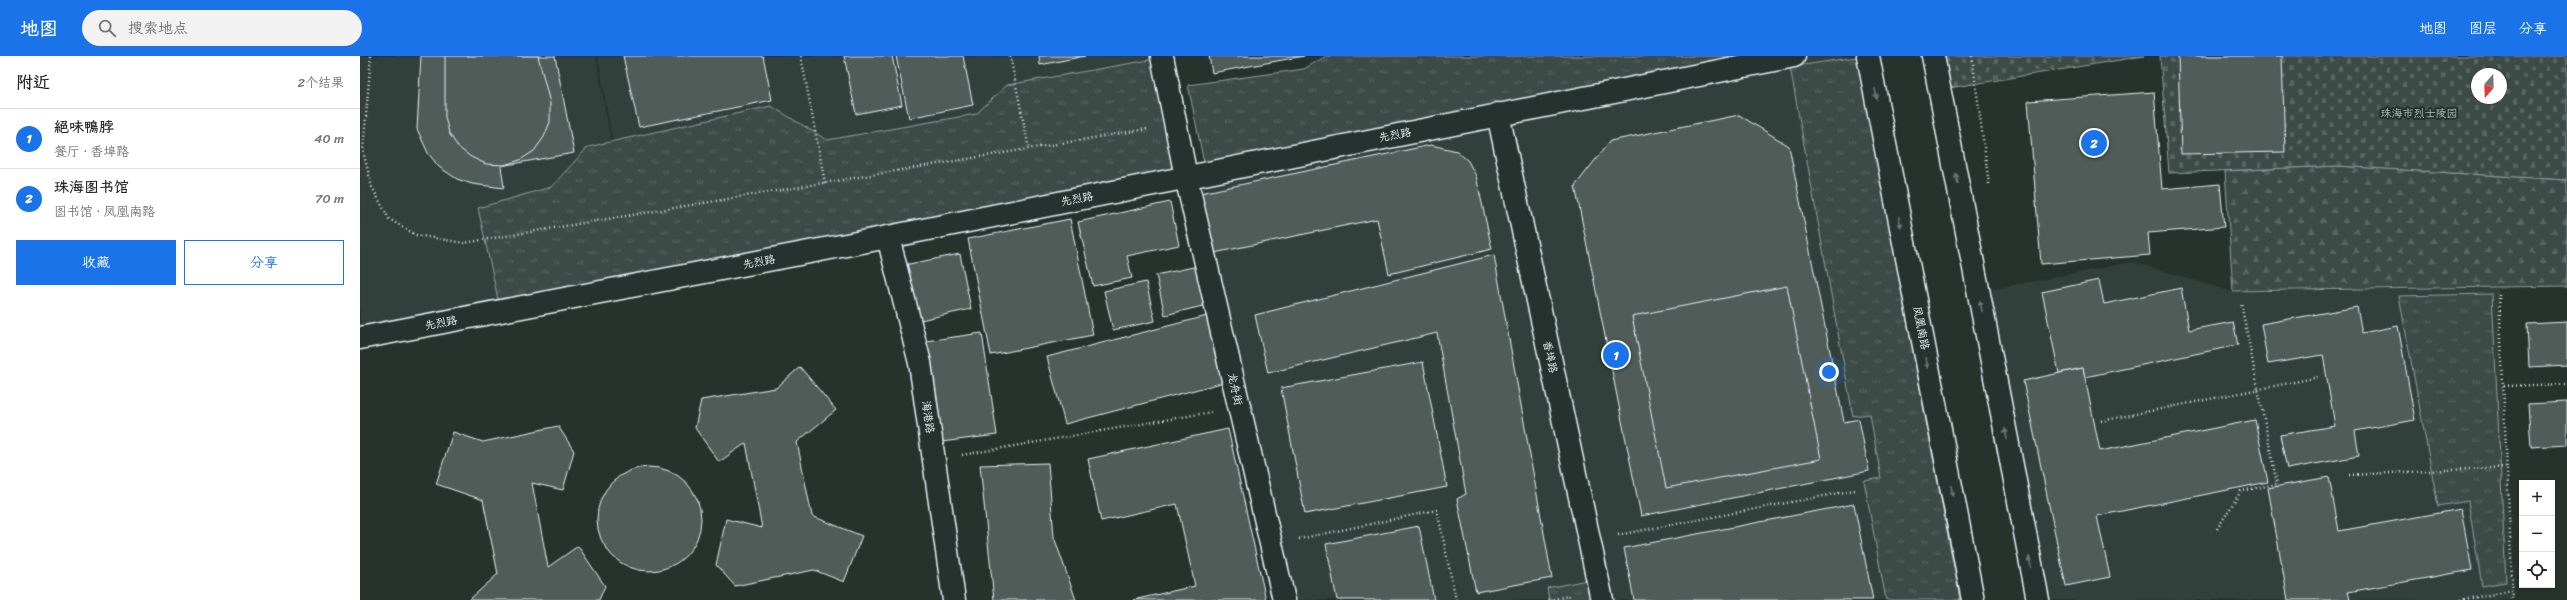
<!DOCTYPE html>
<html lang="zh">
<meta charset="utf-8">
<style>
body{margin:0;font-family:Sriracha,"LXGW WenKai TC",sans-serif;background:#f2f2f2;color:#202124}
.controls{position:absolute;right:12px;bottom:12px;display:grid;overflow:hidden;border-radius:0px;box-shadow:0 1px 3px #0004}
.controls button{width:36px;height:36px;display:grid;place-items:center;padding:0;border:0;border-bottom:1px solid #e0e0e0;background:#fff;color:#202124;font:20px sans-serif}
.compass{position:absolute;left:2111px;top:12px;width:36px;height:36px;border-radius:50%;background:#fff;box-shadow:0 1px 3px #0004;rotate:199deg}
.you{position:absolute;left:1469px;top:316px;width:14px;height:14px;margin:-10px;border:3px solid #fff;border-radius:50%;background:#1a73e8;box-shadow:0 0 0 6px #1a73e833}
.badge{display:grid;place-items:center;width:26px;height:26px;border-radius:50%;background:#1a73e8;color:#fff;font-size:13px;font-weight:700}
.pin{position:absolute;translate:-50% -50%;border:2px solid #fff;box-shadow:0 1px 4px #0006}
.list{margin:0;padding:0;list-style:none}
h2{display:flex;justify-content:space-between;align-items:center;height:52px;margin:0;padding:0 16px;font-size:17px}
h2 small{font-size:13px;font-weight:400;color:#757577}
.list li{display:grid;grid-template-columns:26px 1fr auto;gap:12px;align-items:center;box-sizing:border-box;height:60px;padding:0 16px;border-top:1px solid #e0e0e0}
.list b{display:block;font-size:15px;white-space:nowrap}
.list p{margin:0;font-size:13px;white-space:nowrap;color:#757577}
.list em{font-size:13px;font-style:normal;color:#757577}
.actions{display:flex;gap:8px;padding:12px 16px}
.actions a{flex:1;padding:9px 0;border:1px solid #1a73e8;border-radius:0px;text-align:center;font-size:14px;color:#1a73e8}
.actions .main{background:#1a73e8;color:#fff}
.icon{flex:none;width:22px;height:22px;fill:none;stroke:currentColor;stroke-width:2;stroke-linecap:round;stroke-linejoin:round}
.map{position:relative;flex:none;width:2207px;height:544px;overflow:hidden}
header{display:flex;align-items:center;gap:24px;box-sizing:border-box;height:56px;padding:0 20px;background:#1a73e8;color:#fff}
header strong{font-size:19px}
nav{display:flex;gap:22px;margin-inline-start:auto;font-size:14px}
.search{width:280px;height:36px;background:#f2f2f2;display:flex;align-items:center;gap:10px;box-sizing:border-box;padding:0 14px;border-radius:22px;color:#757577;font-size:15px}
main{display:flex}
aside{flex:1;background:#fff}
.map>svg:first-child{display:block}
.built{fill:#333f3a}
.grass{fill:url(#grass-tufts);stroke:#939ea0}
.forest{fill:url(#forest-firs);stroke:#939ea0}
.cemetery{fill:url(#cemetery-stones);stroke:#939ea0;fill-rule:evenodd}
.building{fill:#505c59;stroke:#e8f1f8}
.lines{fill:none;stroke-linecap:round;stroke-linejoin:round}
.minor-casing{stroke:#e8f1f8;stroke-width:25}
.major-casing{stroke:#e8f1f8;stroke-width:25}
.path{stroke:#e8f1f8;stroke-width:2.5;stroke-dasharray:1 3;stroke-linecap:butt}
.minor{stroke:#26332d;stroke-width:22}
.major{stroke:#26332d;stroke-width:22}
.oneway{fill:#6a7674}
.labels{text-anchor:middle;dominant-baseline:central;stroke-width:4;stroke-linejoin:round;paint-order:stroke}
.park-label{font-size:11px;fill:#b5bfc3;stroke:#26332d}
.street-label{font-size:11px;fill:#e8f1f8;stroke:#26332d}
</style>
<header>
<strong>地图</strong>
<div class="search"><svg class="icon" aria-label="search" viewBox="0 0 24 24"><circle cx="10" cy="10" r="6"/><path d="M15 15l6 6"/></svg>搜索地点</div>
<nav><a>地图</a><a>图层</a><a>分享</a></nav>
</header>
<main>
<aside>
<h2>附近<small>2个结果</small></h2>
<ul class="list">
<li><span class="badge">1</span><div><b>絕味鴨脖</b><p>餐厅 · 香埠路</p></div><em>40 m</em></li>
<li><span class="badge">2</span><div><b>珠海图书馆</b><p>图书馆 · 凤凰南路</p></div><em>70 m</em></li>
</ul>
<div class="actions"><a class="main">收藏</a><a>分享</a></div>
</aside>
<div class="map">
<svg width="2207" height="544" viewBox="0 0 2207 544">
<defs>
<pattern id="grass-tufts" width="24" height="20" patternUnits="userSpaceOnUse"><rect width="24" height="20" fill="#3e4b47"/><path d="M3 7l-1-3M5 7V3M7 7l1-3M15 17l-1-3M17 17v-4M19 17l1-3" fill="none" stroke="#5a6562"/></pattern>
<pattern id="forest-firs" width="22" height="20" patternUnits="userSpaceOnUse"><rect width="22" height="20" fill="#3e4b47"/><path d="M5 1l3.5 6h-7zM16 11l3.5 6h-7z" fill="#5a6562"/></pattern>
<pattern id="cemetery-stones" width="16" height="16" patternUnits="userSpaceOnUse"><rect width="16" height="16" fill="#3e4b47"/><path d="M2 7V4a2 2 0 0 1 4 0v3zM10 15v-3a2 2 0 0 1 4 0v3z" fill="#5a6562"/></pattern>
</defs>
<rect width="100%" height="100%" fill="#26332d"/>
<filter id="ink" filterUnits="userSpaceOnUse"><feTurbulence type="fractalNoise" baseFrequency=".025" numOctaves="2"/><feDisplacementMap in="SourceGraphic" scale="8" xChannelSelector="R" yChannelSelector="G"/><feConvolveMatrix kernelMatrix="1 2 1 2 8 2 1 2 1" color-interpolation-filters="sRGB"/></filter>
<g filter="url(#ink)">
<!-- built -->
<g class="built">
<path d="M0,0H236L275,227L0,281Z"/>
<path d="M238,0H800L276,227Z"/>
<path d="M1447,0H1507L1611,544H1244L1140,58Z"/>
<path d="M1136,60L1240,544H925L827,122Z"/>
<path d="M1773,206L1872,236L2138,232L2146,411L2108,413L2146,412L2152,544H1682L1619,236Z"/>
</g>
<!-- grass -->
<g class="grass">
<path d="M966,0H1391L845,112L828,29L944,13Z"/>
<path d="M1497,1L1600,544H1526L1504,425L1521,422L1510,358L1493,360L1430,11Z"/>
<path d="M795,3L819,115L139,248L118,152L191,131L228,91L411,50L467,84L616,58L647,29Z"/>
<path d="M2132,238L2146,526L2122,530L2108,445L2078,450L2039,240Z"/>
<path d="M1227,524L1231,544H1189L1187,532Z"/>
</g>
<!-- forest -->
<path class="forest" d="M1977,110L2207,124V230L1873,235L1865,115Z"/>
<!-- cemetery -->
<g class="cemetery">
<path d="M1576,0H1784L1583,33Z"/>
<path d="M1800,0H2207V124L1977,110L1809,117ZM2117,18H2141V42H2117Z"/>
</g>
<!-- building -->
<g class="building">
<path d="M61,0H195L214,97L141,110L144,132L112,128L97,123L79,111L68,97L57,73Z"/>
<path d="M85,0H178L190,47V66L184,81L174,95L160,104L144,109L126,108L111,101L98,91L89,77L85,61Z"/>
<path d="M263,0H403L412,44L279,71Z"/>
<path d="M484,0H532L542,49L496,58Z"/>
<path d="M536,0H603L613,49L549,62Z"/>
<path d="M679,0H725L680,9Z"/>
<path d="M849,0H944L852,17Z"/>
<path d="M1818,0H1922L1925,96L1821,98Z"/>
<path d="M1794,36L1802,133L1860,128L1864,171L1788,177L1790,199L1681,208L1668,45Z"/>
<path d="M1379,59L1429,90L1484,366L1499,363L1509,415L1281,460L1215,130L1250,85Z"/>
<path d="M1071,89L1097,95L1108,105L1116,120L1132,193L1029,218L1017,163L849,198L836,138Z"/>
<path d="M810,146L819,189L767,200L772,222L733,230L718,166Z"/>
<path d="M710,163L733,279L631,299L608,183Z"/>
<path d="M600,198L611,253L556,265L544,209Z"/>
<path d="M1134,199L1192,522L1116,536L1097,443L1106,438L1077,277L908,317L895,259Z"/>
<path d="M838,210L847,249L805,259L796,219Z"/>
<path d="M1739,224L1744,248L1821,232L1829,274L1873,266L1878,289L1725,321L1723,312L1699,317L1682,236Z"/>
<path d="M786,226L795,265L753,274L744,235Z"/>
<path d="M1427,230L1461,403L1306,432L1272,260Z"/>
<path d="M1997,251L2002,277L2038,270L2055,364L1995,375L1999,400L1927,413L1920,379L1975,370L1963,299L1908,308L1901,268Z"/>
<path d="M847,260L865,326L705,368L687,301Z"/>
<path d="M2207,266V309L2169,311L2167,268Z"/>
<path d="M622,277L637,379L581,386L566,285Z"/>
<path d="M1063,306L1087,431L945,458L921,332Z"/>
<path d="M440,311L476,354L437,386L452,460L502,480L484,526L454,514L375,530L356,509L366,463L402,472L386,387L359,406L335,372L341,344L416,332Z"/>
<path d="M1723,312L1740,395L1895,364L1908,426L1737,460L1750,521L1706,530L1663,325Z"/>
<path d="M2207,346V389L2171,391L2168,348Z"/>
<path d="M198,370L214,395L203,434L172,427L188,511L218,490L245,530L239,544H109L138,518L123,444L76,428L93,376L123,386Z"/>
<path d="M868,373L906,544H773L835,530L817,448L741,465L728,403Z"/>
<path d="M688,407L694,481L716,544H634L620,409Z"/>
<circle cx="289" cy="463" r="52"/>
<path d="M1969,421L1979,475L2101,453L2112,514L1988,536L1990,544H1928L1908,432Z"/>
<path d="M1494,448L1513,544H1274L1264,492Z"/>
<path d="M1059,470L1074,544H977L966,488Z"/>
</g>
<g class="lines">
<!-- minor casing -->
<g class="minor-casing">
<g id="minor">
<path d="M802,0L826,121L924,544"/>
<path d="M1138,58L1242,544"/>
<path d="M528,181L560,307L594,544"/>
<path d="M0,282L528,181L1434,0"/>
</g>
</g>
<!-- major casing -->
<g class="major-casing">
<g id="major">
<path d="M1508,0L1613,544"/>
<path d="M1573,0L1678,544"/>
</g>
</g>
<!-- path -->
<g class="path">
<path d="M11,0L3,95L12,131L29,163L56,179L104,187L787,73"/>
<path d="M441,0L465,127"/>
<path d="M650,0L669,93"/>
<path d="M1612,0L1629,128"/>
<path d="M2139,238L2153,544"/>
<path d="M2144,330L2207,328"/>
<path d="M1741,365L1959,321"/>
<path d="M602,399L851,356"/>
<path d="M1989,419L2147,411"/>
<path d="M1857,473L1881,435L1917,428L1881,247"/>
<path d="M1258,479L1495,434"/>
<path d="M939,483L1077,454L1096,544"/>
<path d="M1189,544L1212,539"/>
<path d="M2100,544L2152,535"/>
</g>
<!-- minor -->
<use href="#minor" class="minor"/>
<!-- major -->
<use href="#major" class="major"/>
</g>
<!-- one-way arrows -->
<defs><path id="oneway-solid" d="M-6-.8H1V-3.2L6.5 0L1 3.2V.8H-6Z"/></defs>
<g class="oneway">
<use href="#oneway-solid" transform="translate(1516 38) rotate(79)"/>
<use href="#oneway-solid" transform="translate(1597 123) rotate(-101)"/>
<use href="#oneway-solid" transform="translate(1540 166) rotate(79)"/>
<use href="#oneway-solid" transform="translate(1621 250) rotate(-101)"/>
<use href="#oneway-solid" transform="translate(1567 307) rotate(79)"/>
<use href="#oneway-solid" transform="translate(1646 378) rotate(-101)"/>
<use href="#oneway-solid" transform="translate(1592 435) rotate(79)"/>
<use href="#oneway-solid" transform="translate(1670 506) rotate(-101)"/>
</g>
</g>
<g class="labels">
<!-- park labels -->
<g class="park-label">
<text x="2059" y="57">珠海市烈士陵园</text>
</g>
<!-- street labels -->
<g class="street-label">
<text transform="translate(1035 79) rotate(-11)">先烈路</text>
<text transform="translate(717 143) rotate(-11)">先烈路</text>
<text transform="translate(399 206) rotate(-11)">先烈路</text>
<text transform="translate(81 267) rotate(-11)">先烈路</text>
<text transform="translate(1561 272) rotate(79)">凤凰南路</text>
<text transform="translate(1190 301) rotate(78)">香埠路</text>
<text transform="translate(875 333) rotate(77)">龙舟街</text>
<text transform="translate(568 361) rotate(82)">海港路</text>
</g>
</g>
</svg>
<div class="controls">
<button>+</button>
<button>−</button>
<button><svg class="icon" aria-label="locate" viewBox="0 0 24 24"><circle cx="12" cy="12" r="6"/><path d="M12 2v4M12 18v4M2 12h4M18 12h4"/></svg></button>
</div>
<svg class="compass" viewBox="-18 -18 36 36"><path d="M0-13l5 13h-10z" fill="#e53935"/><path d="M0 13l5-13h-10z" fill="#757577"/></svg>
<div class="you"></div>
<div class="pin badge" style="left:1256px;top:299px">1</div>
<div class="pin badge" style="left:1734px;top:87px">2</div>
</div>
</main>
